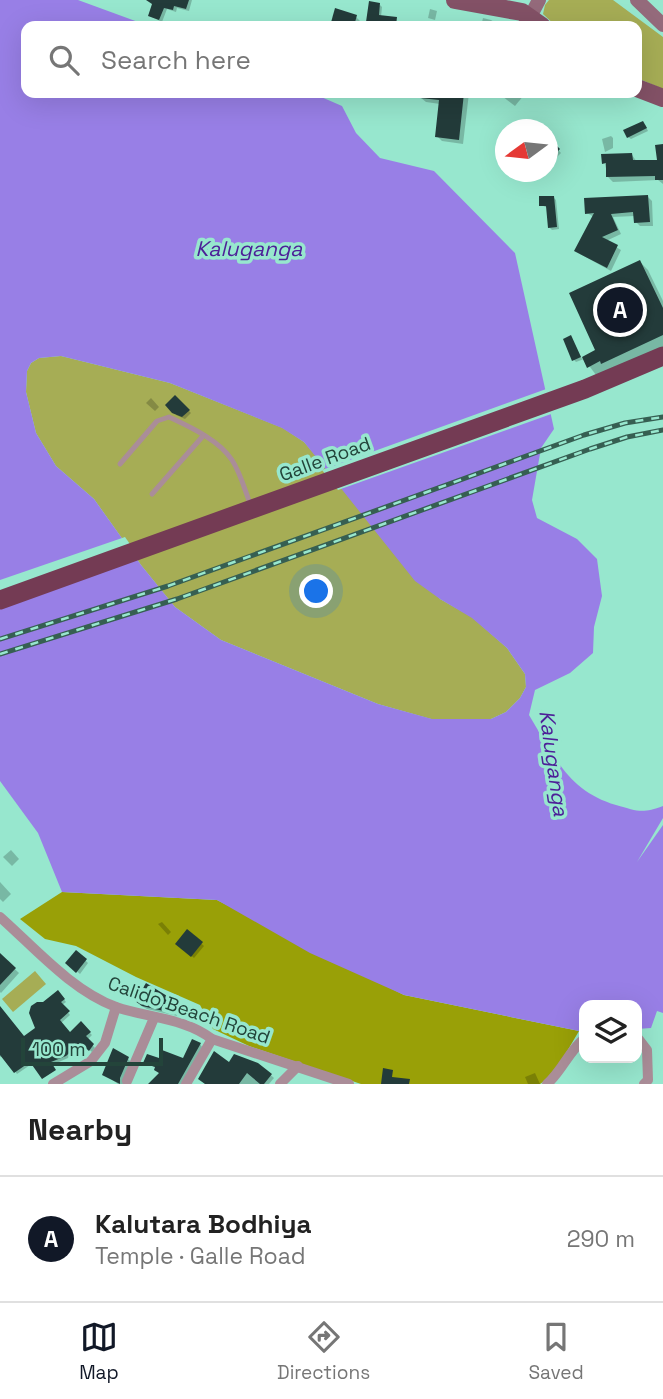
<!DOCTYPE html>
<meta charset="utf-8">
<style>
body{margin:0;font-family:"Space Grotesk",sans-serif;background:#f2f2f2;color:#222}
.controls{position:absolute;right:21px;bottom:21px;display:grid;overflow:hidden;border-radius:14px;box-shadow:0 7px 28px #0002}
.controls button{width:63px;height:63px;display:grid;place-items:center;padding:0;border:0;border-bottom:2px solid #e0e0e0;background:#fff;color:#222;font:35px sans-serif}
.compass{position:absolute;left:495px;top:119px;width:63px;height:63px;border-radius:50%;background:#fff;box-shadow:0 7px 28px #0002;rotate:255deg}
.scale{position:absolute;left:21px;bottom:18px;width:142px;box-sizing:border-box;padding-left:7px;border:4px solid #23443a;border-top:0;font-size:19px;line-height:24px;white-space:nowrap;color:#23443a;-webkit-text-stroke:5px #97e7ce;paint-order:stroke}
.you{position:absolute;left:317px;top:592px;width:24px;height:24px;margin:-18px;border:5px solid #fff;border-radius:50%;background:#1a73e8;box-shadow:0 0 0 10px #1a73e833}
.badge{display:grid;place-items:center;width:46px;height:46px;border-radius:50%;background:#111827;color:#fff;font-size:23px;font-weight:700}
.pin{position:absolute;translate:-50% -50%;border:4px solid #fff;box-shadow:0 2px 7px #0006}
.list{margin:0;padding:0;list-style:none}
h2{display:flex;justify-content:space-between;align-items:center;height:91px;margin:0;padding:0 28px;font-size:30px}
h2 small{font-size:23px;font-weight:400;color:#767676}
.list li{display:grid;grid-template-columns:46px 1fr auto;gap:21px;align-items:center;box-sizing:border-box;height:126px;padding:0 28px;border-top:2px solid #e0e0e0}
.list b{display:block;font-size:26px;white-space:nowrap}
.list p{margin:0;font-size:23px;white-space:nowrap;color:#767676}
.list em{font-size:23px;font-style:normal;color:#767676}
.icon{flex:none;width:38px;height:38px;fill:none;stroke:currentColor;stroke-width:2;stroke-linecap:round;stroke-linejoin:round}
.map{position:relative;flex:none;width:663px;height:1084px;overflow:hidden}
.search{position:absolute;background:#fff;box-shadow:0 7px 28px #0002;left:21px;right:21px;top:21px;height:77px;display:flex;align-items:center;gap:18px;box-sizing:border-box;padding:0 24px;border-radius:14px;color:#767676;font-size:26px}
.sheet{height:217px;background:#fff}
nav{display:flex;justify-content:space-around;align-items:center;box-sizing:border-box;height:98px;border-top:2px solid #e0e0e0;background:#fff;font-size:19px;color:#767676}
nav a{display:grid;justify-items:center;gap:4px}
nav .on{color:#111827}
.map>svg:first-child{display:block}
.green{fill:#a6ad55}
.forest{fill:#99a007}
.water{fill:#987fe6;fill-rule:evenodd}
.pier{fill:#97e7ce}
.shadow{fill:#0003}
.building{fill:#233b3a}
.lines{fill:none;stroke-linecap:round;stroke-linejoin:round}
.lane{stroke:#aa8d98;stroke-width:5}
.street{stroke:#aa8d98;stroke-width:10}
.secondary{stroke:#946a7b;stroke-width:14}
.primary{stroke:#835166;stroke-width:18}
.highway{stroke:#743b54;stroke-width:19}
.rail-casing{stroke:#365f52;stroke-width:5}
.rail{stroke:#97e7ce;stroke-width:2.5;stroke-dasharray:8;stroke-linecap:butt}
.labels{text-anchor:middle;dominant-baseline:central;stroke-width:7;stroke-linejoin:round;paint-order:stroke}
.street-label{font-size:19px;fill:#23443a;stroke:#97e7ce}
.water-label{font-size:21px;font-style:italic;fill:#4d2098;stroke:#97e7ce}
</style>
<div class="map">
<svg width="663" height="1084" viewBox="0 0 663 1084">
<rect width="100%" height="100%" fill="#97e7ce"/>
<!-- green -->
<g class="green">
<path d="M549,0H613L663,37V89L637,78V26H556L543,14L545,5Z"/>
<path d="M61,356L170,383L283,428L304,442L440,599L472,617L507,648L525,674L526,687L520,698L506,712L491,719H431L378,704L221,640L175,607L141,565L94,499L56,466L36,433L26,392L27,371L31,363L39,358Z"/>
<path d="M35,971L46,984L13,1012L2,999Z"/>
</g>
<!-- forest -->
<path class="forest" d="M62,892L217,900L404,995L579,1031L553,1075L540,1084H361L249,1046L213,1029L200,1005L136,977L76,946L45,939L20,919Z"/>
<!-- water -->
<path class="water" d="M0,0H78L149,26H26V93H312L342,106L356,133L380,158L434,171L515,253L554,429L541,448L532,500L537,518L577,539L597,559L602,596L594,627L593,653L570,673L535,690L529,715C554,756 568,791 616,805C637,811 642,814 663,806V818L637,862L663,825V1013L657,1011L651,1028L637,1029V1005H584V1031H579L404,995L310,953L217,900L62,892L38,833L0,781ZM61,356L170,383L282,428L304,442L415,581L440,599L472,618L507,648L525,674L526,687L520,698L506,712L491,719H432L378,704L221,640L175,607L141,565L94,499L56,466L36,433L26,392L27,371L31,363L39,358Z"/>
<!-- pier -->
<g class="pier">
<path d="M549,388L554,413L338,490L322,470Z"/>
<path d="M125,537L139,557L0,605V580Z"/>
</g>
<!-- shadow -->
<g class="shadow">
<path d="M156,0H192L189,11L177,8L176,12L167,9L162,22L150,16Z"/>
<path d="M380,5L382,7L381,17L389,20L388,26L370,24L368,21Z"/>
<path d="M430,9L437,11L435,20L428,18Z"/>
<path d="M336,10L356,17L360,21L359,26H331Z"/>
<path d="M483,18L491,20L494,22L493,26H481Z"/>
<path d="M421,93H469L463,144L442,141L437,136L440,104L426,102L420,97Z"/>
<path d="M498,93H521L524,95L515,106Z"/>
<path d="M645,125L648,131L631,139L628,137Z"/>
<path d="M611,136L613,138V148L605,152L602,139Z"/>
<path d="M548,139L561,153L553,161L548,156Z"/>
<path d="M663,146V184L658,180L613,182L608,177L603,156L632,155L637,162L659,161Z"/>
<path d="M553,197L556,200L559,229L552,230L549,227L548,208L541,205Z"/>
<path d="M648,197L652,201L653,226H640L636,222L635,216L613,217L621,234L606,241L621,250L611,271L580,254L594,217L587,213Z"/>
<path d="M640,262L648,270L663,301V347L611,371L596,375L584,359L576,362L574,360L571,337L582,359L598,351Z"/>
<path d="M175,397L191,413L185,419L176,415Z"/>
<path d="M151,398L159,407L155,411L146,403Z"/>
<path d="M11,850L19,859L12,866L3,857Z"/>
<path d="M0,882L11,894L3,902L0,899Z"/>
<path d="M162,922L171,932L168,935L158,924Z"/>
<path d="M188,932L204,946L194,958L178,944Z"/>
<path d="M76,952L88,963L80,974L67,963Z"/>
<path d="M0,955L19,973L1,993L0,992Z"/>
<path d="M58,992L66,1002L62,1005L70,1015L61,1023L70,1034L81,1024L92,1035L87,1040L95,1048L92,1052L83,1044L68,1058L52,1065L33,1063L17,1074L3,1055L0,1057V1008L24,1038L37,1029L44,1004Z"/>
<path d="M171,1001L181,1010L202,1017L205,1021L204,1025L186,1018L147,1009L140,1005Z"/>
<path d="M200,1044L202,1047L181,1084H150L160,1074L157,1068L145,1063L160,1060L184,1061Z"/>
<path d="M128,1059L132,1063L123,1084H118L104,1074Z"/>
<path d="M258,1064L274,1078L269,1084H206L229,1065Z"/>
<path d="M535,1073L540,1084H528L525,1077Z"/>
</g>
<!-- building -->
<g class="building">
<path d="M146,0H189L186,9L174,6L173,10L164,8L159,20L148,16L152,4Z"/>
<path d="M369,1L380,3L379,15L397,17L396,26H381V24L366,22Z"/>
<path d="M335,8L357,15L354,26H330Z"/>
<path d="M420,93H464L459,140L435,137L439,100L420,98Z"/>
<path d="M643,121L647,128L627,138L623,130Z"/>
<path d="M548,137L560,149L548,162Z"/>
<path d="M663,144V180H655V176L606,177V163L602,164L601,154L632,153L633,160H657L655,145Z"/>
<path d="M648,195L650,222L634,223L633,212L611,214L618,230L602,237L618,245L607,268L574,251L594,213L585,214L584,198Z"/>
<path d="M539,196H554L557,227L548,228L546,206H539Z"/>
<path d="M640,260L663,308V335L601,364L600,361L587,368L582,357L595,350L569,293Z"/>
<path d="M571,335L581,357L572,361L563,339Z"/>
<path d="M175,395L190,410L182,417L172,413L165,405Z"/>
<path d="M187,929L203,942L191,957L175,944Z"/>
<path d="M76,950L87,959L76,973L65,963Z"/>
<path d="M0,953L16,968L0,985Z"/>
<path d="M146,983L172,999L171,1003L178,1005V1007L202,1016L200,1023L181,1015L142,1006L135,1001Z"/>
<path d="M58,990L65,999L61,1002L70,1011L60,1020L70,1032L81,1021L91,1032L86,1036L94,1044L89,1051L80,1043L66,1056L51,1062L56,1070L42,1079L30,1062L14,1073L0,1055V1006L24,1036L35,1028L29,1013L31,1006L37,1002H43Z"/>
<path d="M192,1039L201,1043L178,1084H148L159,1073L154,1070L155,1067L143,1063L147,1054L159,1058L162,1050L183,1058Z"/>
<path d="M113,1048L129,1057L120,1078V1084L102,1075Z"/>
<path d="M214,1051L229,1062L234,1054L258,1063L272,1074L264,1084H260L247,1073L239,1084H205L198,1079Z"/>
<path d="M383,1068L393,1070L392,1077L410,1079L409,1084H381Z"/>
</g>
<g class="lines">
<!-- lane -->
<g class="lane">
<path d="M120,464L157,421L169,417C190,427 219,440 232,460C241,474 245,491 251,506"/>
<path d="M152,494L203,436"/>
</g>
<!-- street -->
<g class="street">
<path d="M0,917C35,948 71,990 116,1007C148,1018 185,1018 212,1039L349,1084"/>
<path d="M637,1037L647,1050L648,1080L644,1084"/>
<path d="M127,1081L154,1018"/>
<path d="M53,1084L91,1061L105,1043L116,1007"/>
<path d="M186,1084L212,1039"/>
<path d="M280,1084L298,1066"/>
<path d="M547,1084C562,1071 569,1051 584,1039"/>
</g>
<!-- secondary -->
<g class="secondary">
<path d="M637,0L663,25"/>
<path d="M530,17L539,0"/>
</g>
<!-- primary -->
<g class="primary">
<path d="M455,0L522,12L542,26"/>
<path d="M637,88L663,98"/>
</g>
<!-- highway -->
<path class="highway" d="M0,600L585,389L663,356"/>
<!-- rail casing -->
<g class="rail-casing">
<g id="rail">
<path d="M0,639L168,586L584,435L625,423L663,417"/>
<path d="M0,654L177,599L590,449L627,437L663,430"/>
</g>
</g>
<!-- rail -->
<use href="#rail" class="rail"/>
</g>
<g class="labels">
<!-- street labels -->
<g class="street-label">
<text transform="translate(325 459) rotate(-20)">Galle Road</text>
<text transform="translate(189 1010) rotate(19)">Calido Beach Road</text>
</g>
<!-- water labels -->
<g class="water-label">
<text x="249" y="248">Kaluganga</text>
<text transform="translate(554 763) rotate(82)">Kaluganga</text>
</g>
</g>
</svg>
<div class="controls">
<button><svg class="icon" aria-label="layers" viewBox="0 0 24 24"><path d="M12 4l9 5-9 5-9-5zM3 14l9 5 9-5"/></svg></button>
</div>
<svg class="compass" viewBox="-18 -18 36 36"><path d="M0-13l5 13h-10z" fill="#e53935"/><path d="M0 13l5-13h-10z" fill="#767676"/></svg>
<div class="scale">100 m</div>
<div class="you"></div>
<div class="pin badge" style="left:620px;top:310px">A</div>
<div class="search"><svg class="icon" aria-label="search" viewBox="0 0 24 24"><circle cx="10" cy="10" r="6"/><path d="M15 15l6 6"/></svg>Search here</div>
</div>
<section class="sheet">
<h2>Nearby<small></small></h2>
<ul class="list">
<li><span class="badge">A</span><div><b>Kalutara Bodhiya</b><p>Temple · Galle Road</p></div><em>290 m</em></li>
</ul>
</section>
<nav>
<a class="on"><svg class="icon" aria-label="map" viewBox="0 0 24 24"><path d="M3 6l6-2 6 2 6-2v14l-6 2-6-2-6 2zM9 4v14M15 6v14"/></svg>Map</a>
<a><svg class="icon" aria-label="directions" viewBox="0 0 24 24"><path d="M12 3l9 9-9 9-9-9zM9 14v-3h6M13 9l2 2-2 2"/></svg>Directions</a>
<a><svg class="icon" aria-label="saved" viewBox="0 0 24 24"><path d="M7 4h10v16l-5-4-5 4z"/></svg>Saved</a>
</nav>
